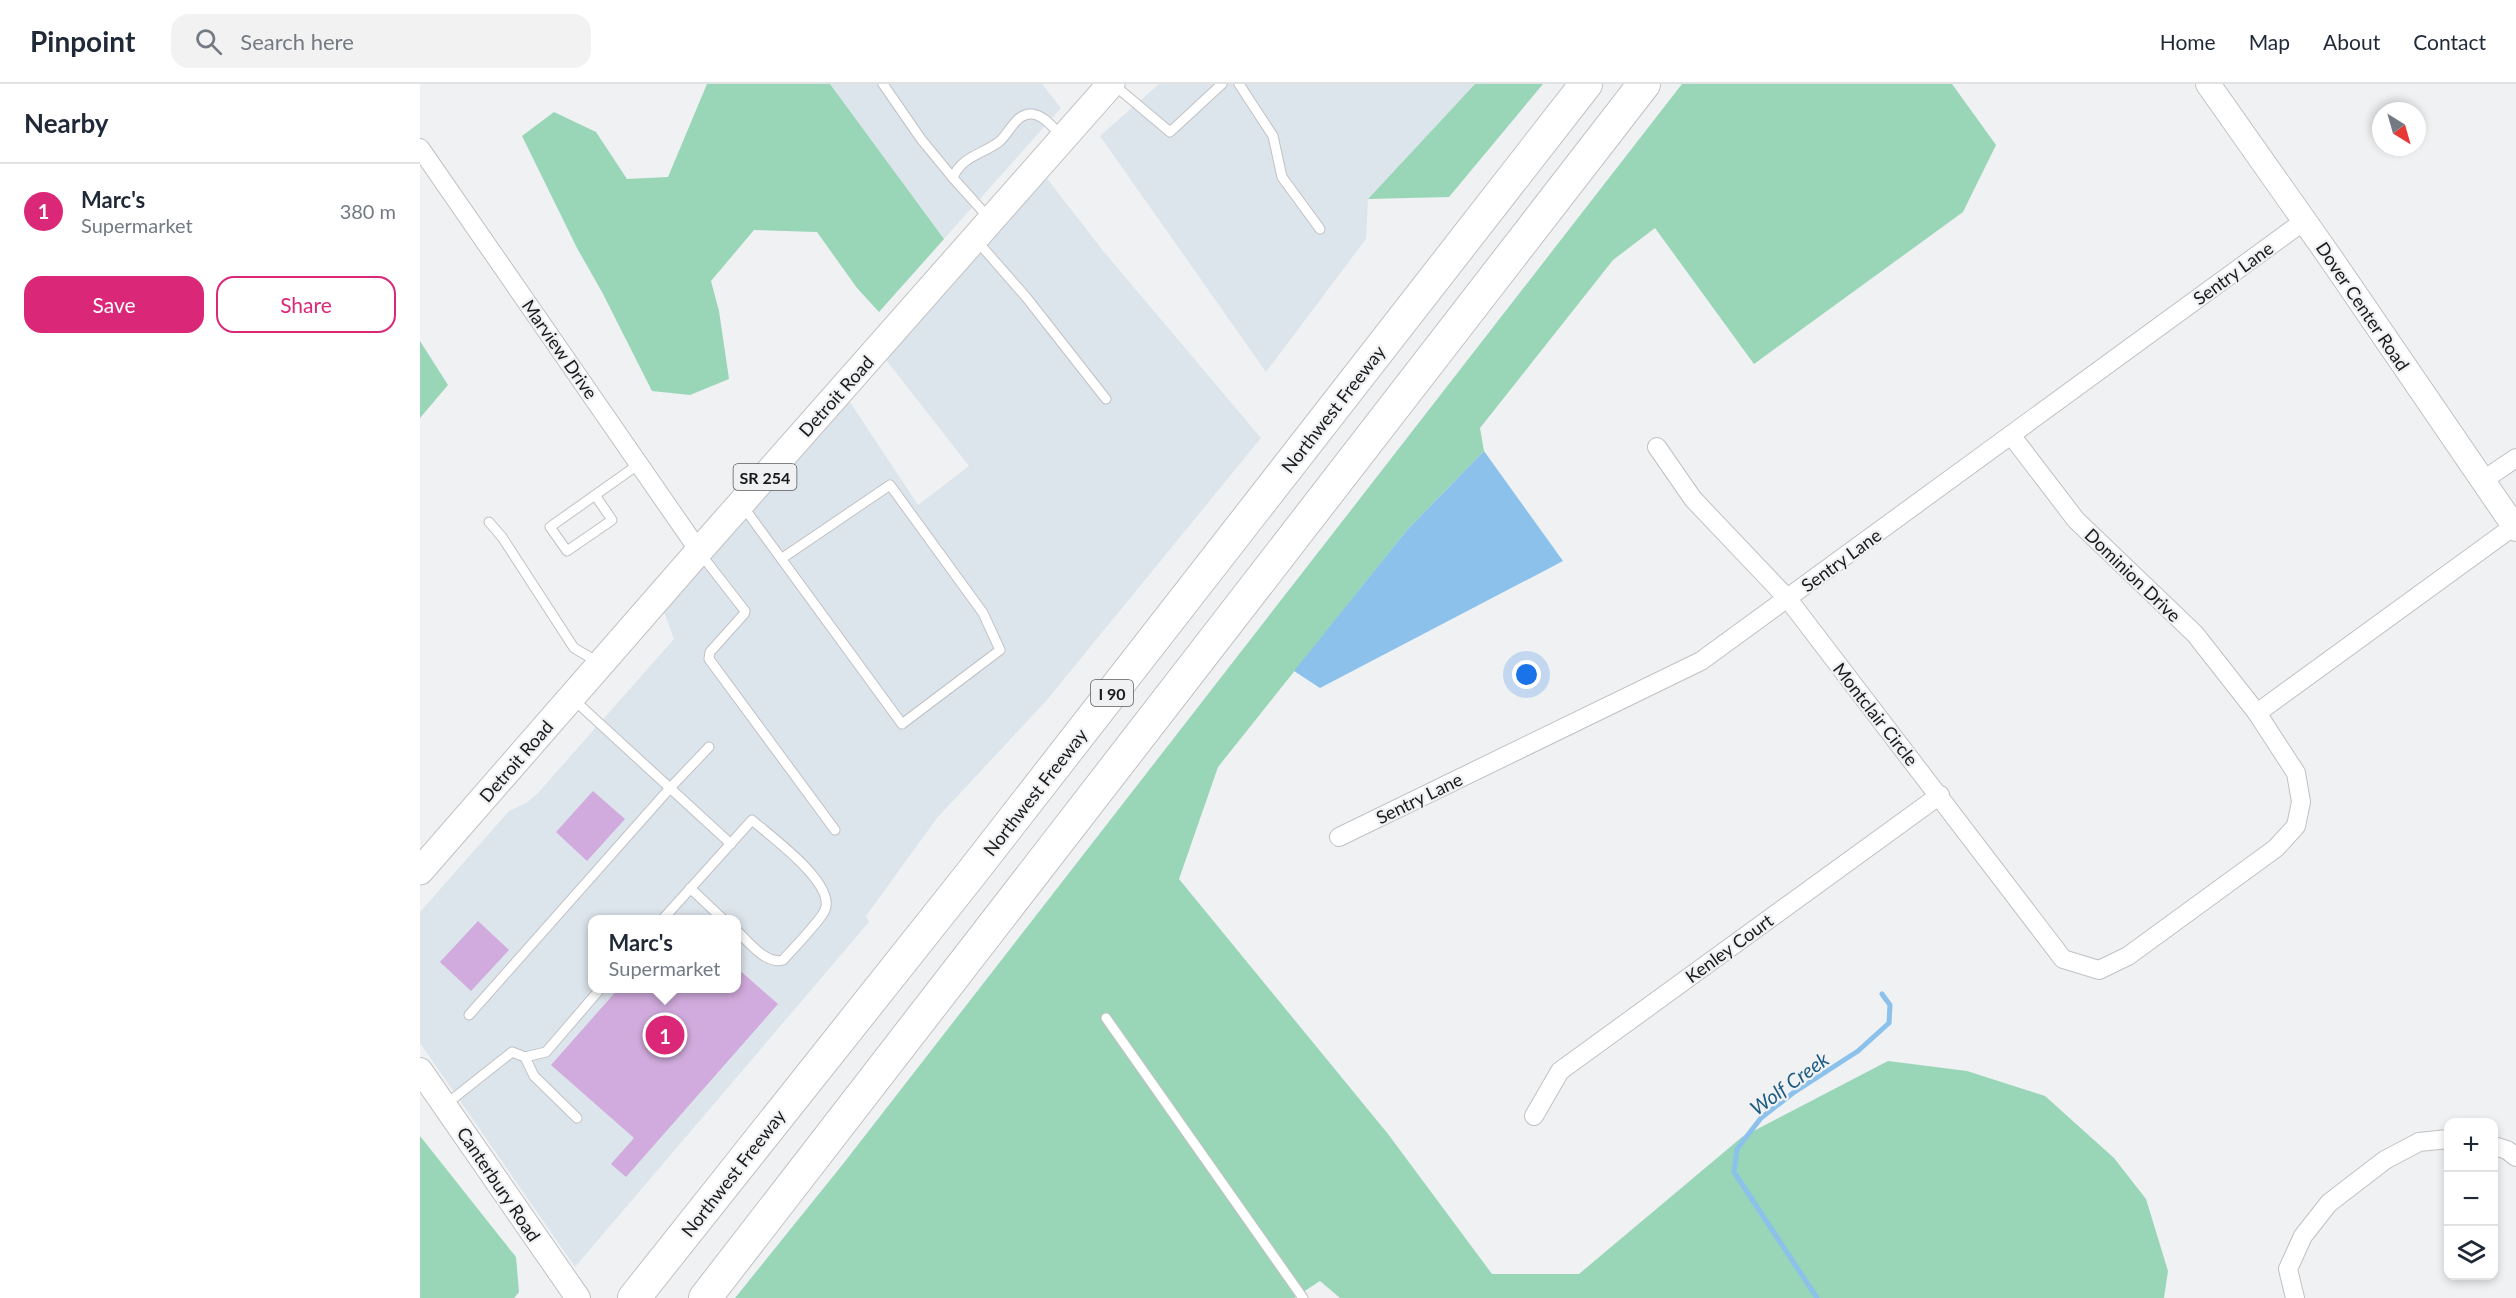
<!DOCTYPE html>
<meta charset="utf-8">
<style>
body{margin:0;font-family:Lato,sans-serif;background:#f2f2f3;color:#1f2937}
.controls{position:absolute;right:18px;bottom:18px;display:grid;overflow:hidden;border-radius:12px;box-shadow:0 3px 9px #0003}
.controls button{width:54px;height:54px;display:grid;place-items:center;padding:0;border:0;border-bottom:2px solid #e0e1e3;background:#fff;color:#1f2937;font:30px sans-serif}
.compass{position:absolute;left:1952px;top:18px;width:54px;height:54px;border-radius:50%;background:#fff;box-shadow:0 3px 9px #0003;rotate:143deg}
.you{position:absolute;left:1107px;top:591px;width:21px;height:21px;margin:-15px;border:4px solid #fff;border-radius:50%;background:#1a73e8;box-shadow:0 0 0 9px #1a73e833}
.badge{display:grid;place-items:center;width:39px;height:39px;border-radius:50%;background:#db2777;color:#fff;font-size:20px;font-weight:700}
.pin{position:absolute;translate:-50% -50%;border:3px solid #fff;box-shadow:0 2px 6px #0006}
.popup{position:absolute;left:168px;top:831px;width:153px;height:78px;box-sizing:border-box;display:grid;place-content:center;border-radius:12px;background:#fff;filter:drop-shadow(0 2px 4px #0005);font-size:20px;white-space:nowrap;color:#747a83}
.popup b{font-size:22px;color:#1f2937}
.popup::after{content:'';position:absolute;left:50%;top:100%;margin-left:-12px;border:12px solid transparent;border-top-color:#fff}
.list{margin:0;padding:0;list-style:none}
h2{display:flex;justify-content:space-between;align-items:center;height:78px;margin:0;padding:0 24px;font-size:26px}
h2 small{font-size:20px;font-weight:400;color:#747a83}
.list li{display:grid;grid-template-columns:39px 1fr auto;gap:18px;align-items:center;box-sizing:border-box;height:96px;padding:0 24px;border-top:2px solid #e0e1e3}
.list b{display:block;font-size:22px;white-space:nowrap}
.list p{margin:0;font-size:20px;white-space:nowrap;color:#747a83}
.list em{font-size:20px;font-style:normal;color:#747a83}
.actions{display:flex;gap:12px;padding:18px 24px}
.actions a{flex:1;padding:14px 0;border:2px solid #db2777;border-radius:18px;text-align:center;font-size:21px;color:#db2777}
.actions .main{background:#db2777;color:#fff}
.icon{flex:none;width:33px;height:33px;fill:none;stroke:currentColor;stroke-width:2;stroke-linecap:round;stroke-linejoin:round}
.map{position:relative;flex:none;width:2096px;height:1214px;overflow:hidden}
header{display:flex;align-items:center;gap:36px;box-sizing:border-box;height:84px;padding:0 30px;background:#fff;border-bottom:2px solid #e0e1e3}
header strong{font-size:28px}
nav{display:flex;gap:33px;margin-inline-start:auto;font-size:21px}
.search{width:420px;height:54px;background:#f2f2f3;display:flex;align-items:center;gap:15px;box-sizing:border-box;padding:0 21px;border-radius:18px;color:#747a83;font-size:22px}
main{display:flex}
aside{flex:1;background:#fff}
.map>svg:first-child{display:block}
.built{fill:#dde5ec;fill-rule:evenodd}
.green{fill:#99d5b7}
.water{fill:#8bc1ea}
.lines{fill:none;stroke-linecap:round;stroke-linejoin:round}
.stream{stroke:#8bc1ea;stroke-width:5}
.building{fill:#d1abdd}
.lane-casing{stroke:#c0c1c3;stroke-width:11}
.street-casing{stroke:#c0c1c3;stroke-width:20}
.secondary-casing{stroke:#c0c1c3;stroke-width:26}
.primary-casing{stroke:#c0c1c3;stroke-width:29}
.highway-casing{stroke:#c0c1c3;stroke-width:34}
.lane{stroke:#fff;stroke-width:9}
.street{stroke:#fff;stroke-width:18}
.secondary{stroke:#fff;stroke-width:24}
.primary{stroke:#fff;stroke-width:27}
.highway{stroke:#fff;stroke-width:32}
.labels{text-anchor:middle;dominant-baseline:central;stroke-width:4.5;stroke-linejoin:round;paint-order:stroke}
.shield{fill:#eff1f3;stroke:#5a5a5c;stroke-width:1.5}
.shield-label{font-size:16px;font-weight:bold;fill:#1a1a1b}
.street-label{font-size:18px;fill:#1a1a1b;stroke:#eff1f3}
.water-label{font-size:20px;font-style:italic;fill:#1e5b82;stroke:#eff1f3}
</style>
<header>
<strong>Pinpoint</strong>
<div class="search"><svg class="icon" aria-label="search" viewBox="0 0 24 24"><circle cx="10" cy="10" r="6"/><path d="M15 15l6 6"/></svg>Search here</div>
<nav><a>Home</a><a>Map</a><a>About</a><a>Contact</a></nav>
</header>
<main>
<aside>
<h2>Nearby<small></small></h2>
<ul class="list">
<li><span class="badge">1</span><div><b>Marc's</b><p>Supermarket</p></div><em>380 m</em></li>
</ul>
<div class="actions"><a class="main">Save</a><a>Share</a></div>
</aside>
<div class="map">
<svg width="2096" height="1214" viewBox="0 0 2096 1214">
<rect width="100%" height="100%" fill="#eff1f3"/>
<!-- built -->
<g class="built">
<path d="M410,0H622L641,24L524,155Z"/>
<path d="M739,0H1055L948,115L946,155L846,288L680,52Z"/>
<path d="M625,92L684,168L841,354L626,617L517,734L446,832L449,838L155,1183L0,959V828L89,727L106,719L117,710L254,555L244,528L300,459L428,315L498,421L549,382L463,272ZM173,836H317V904H173Z"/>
</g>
<!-- green -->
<g class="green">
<path d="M287,0H410L524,155L459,228L437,204L397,148L334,146L291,197L299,227L309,295L270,311L232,307L182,208L157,164L102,52L134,28L176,48L207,95L248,93Z"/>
<path d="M1055,0H1123L1029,113L948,115Z"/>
<path d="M1262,0H1532L1576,61L1543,128L1334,280L1235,144L1193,176L1060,344L1064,367L987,446L798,683L759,795L968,1050L1072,1190H1159L1322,1053L1468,977L1547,987L1625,1012L1694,1074L1726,1115L1748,1187L1744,1214H920L900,1197L874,1214H315L423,1080Z"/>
<path d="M0,257L28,301L0,334Z"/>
<path d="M0,1052L96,1173L99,1208L94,1214H0Z"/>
</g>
<!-- water -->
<path class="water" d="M1064,367L1143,477L900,604L874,587L987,446Z"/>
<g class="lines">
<!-- stream -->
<path class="stream" d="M1397,1214L1314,1088L1317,1065L1341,1034L1373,1009L1438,967L1469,939L1470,921L1462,910"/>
</g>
<!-- building -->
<g class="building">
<path d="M173,707L205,735L167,777L136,748Z"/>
<path d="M58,837L89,866L51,907L20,878Z"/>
<path d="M317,884L358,920L206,1093L191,1080L214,1054L131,981L199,904H317Z"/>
</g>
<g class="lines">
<!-- lane casing -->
<g class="lane-casing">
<g id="lane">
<path d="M463,0L501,55L533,94"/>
<path d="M693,0L750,48L802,0"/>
<path d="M819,0L853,52L862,93L900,145"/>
<path d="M568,133L533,94C541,72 564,70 580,57C590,48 596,29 612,30C624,31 634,45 642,52"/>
<path d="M557,157L606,213L686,315"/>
<path d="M175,411L192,436L147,467L130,443L219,380"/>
<path d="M322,421L482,640L580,566L563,529L470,401L361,475"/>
<path d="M69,438L82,453L154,564L178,578"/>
<path d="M280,469L325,527L324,530L290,568L289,575L415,746"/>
<path d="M153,615L311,760"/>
<path d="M270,804L304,836"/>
<path d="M242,836L332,736C350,752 416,799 405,826C401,836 372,866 363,876C346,881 329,858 317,847"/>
<path d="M49,931L250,704L289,663"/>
<path d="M686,934L883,1214"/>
<path d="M105,973L114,992L157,1034"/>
<path d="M25,1021L92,968L105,973L126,968L181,904"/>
</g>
</g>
<!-- street casing -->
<g class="street-casing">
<g id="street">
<path d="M0,64L279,467"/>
<path d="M1237,363L1273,415L1368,515L1643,875L1679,886L1708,872L1856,764L1876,742L1881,718L1876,689L1837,629L1775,550L1656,436L1591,351"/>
<path d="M2062,397L2096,374"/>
<path d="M1837,629L2094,442"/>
<path d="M919,753L1281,577L1884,137"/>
<path d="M1114,1032L1140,987L1520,711"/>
<path d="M2074,1062L2087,1066L2096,1073"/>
<path d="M1875,1214L1868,1185L1883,1152L1909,1119L1965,1076L1999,1058L2028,1055"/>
</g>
</g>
<!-- secondary casing -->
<g class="secondary-casing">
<g id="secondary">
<path d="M1788,0L1912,176L2096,445"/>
<path d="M0,986L158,1214"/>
</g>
</g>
<!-- primary casing -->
<g class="primary-casing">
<path id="primary" d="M0,787L279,467L691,0"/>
</g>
<!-- highway casing -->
<g class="highway-casing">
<g id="highway">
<path d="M214,1214L550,791L1166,0"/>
<path d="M285,1214L1224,0"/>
</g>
</g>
<!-- lane -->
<use href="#lane" class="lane"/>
<!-- street -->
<use href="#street" class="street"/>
<!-- secondary -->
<use href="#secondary" class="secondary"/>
<!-- primary -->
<use href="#primary" class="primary"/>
<!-- highway -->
<use href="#highway" class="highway"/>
</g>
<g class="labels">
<!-- shield labels -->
<g class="shield">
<rect x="313.5" y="380" width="63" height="26" rx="4.5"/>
<rect x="671" y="596" width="42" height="26" rx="4.5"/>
</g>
<g class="shield-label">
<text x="345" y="393">SR 254</text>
<text x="692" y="609">I 90</text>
</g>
<!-- street labels -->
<g class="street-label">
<text transform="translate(1813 189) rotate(-36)">Sentry Lane</text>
<text transform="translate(1943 222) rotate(56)">Dover Center Road</text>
<text transform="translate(140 265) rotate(55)">Marview Drive</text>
<text transform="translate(416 312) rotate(-48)">Detroit Road</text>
<text transform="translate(913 325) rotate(-52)">Northwest Freeway</text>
<text transform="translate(1421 476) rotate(-36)">Sentry Lane</text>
<text transform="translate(1713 491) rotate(44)">Dominion Drive</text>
<text transform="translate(1456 630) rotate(52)">Montclair Circle</text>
<text transform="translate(96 677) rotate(-49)">Detroit Road</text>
<text transform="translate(615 708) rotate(-52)">Northwest Freeway</text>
<text transform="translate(999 714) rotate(-26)">Sentry Lane</text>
<text transform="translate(1309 864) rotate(-36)">Kenley Court</text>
<text transform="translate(313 1089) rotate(-52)">Northwest Freeway</text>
<text transform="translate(79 1100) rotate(56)">Canterbury Road</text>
</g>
<!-- water labels -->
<g class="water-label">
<text transform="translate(1369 999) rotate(-36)">Wolf Creek</text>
</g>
</g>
</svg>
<div class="controls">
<button>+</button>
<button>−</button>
<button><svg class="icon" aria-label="layers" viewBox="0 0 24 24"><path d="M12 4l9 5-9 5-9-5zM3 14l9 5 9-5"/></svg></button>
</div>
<svg class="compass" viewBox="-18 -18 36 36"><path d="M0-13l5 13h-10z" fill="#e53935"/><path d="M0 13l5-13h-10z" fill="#747a83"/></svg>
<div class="you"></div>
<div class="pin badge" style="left:245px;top:951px">1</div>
<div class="popup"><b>Marc's</b>Supermarket</div>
</div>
</main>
